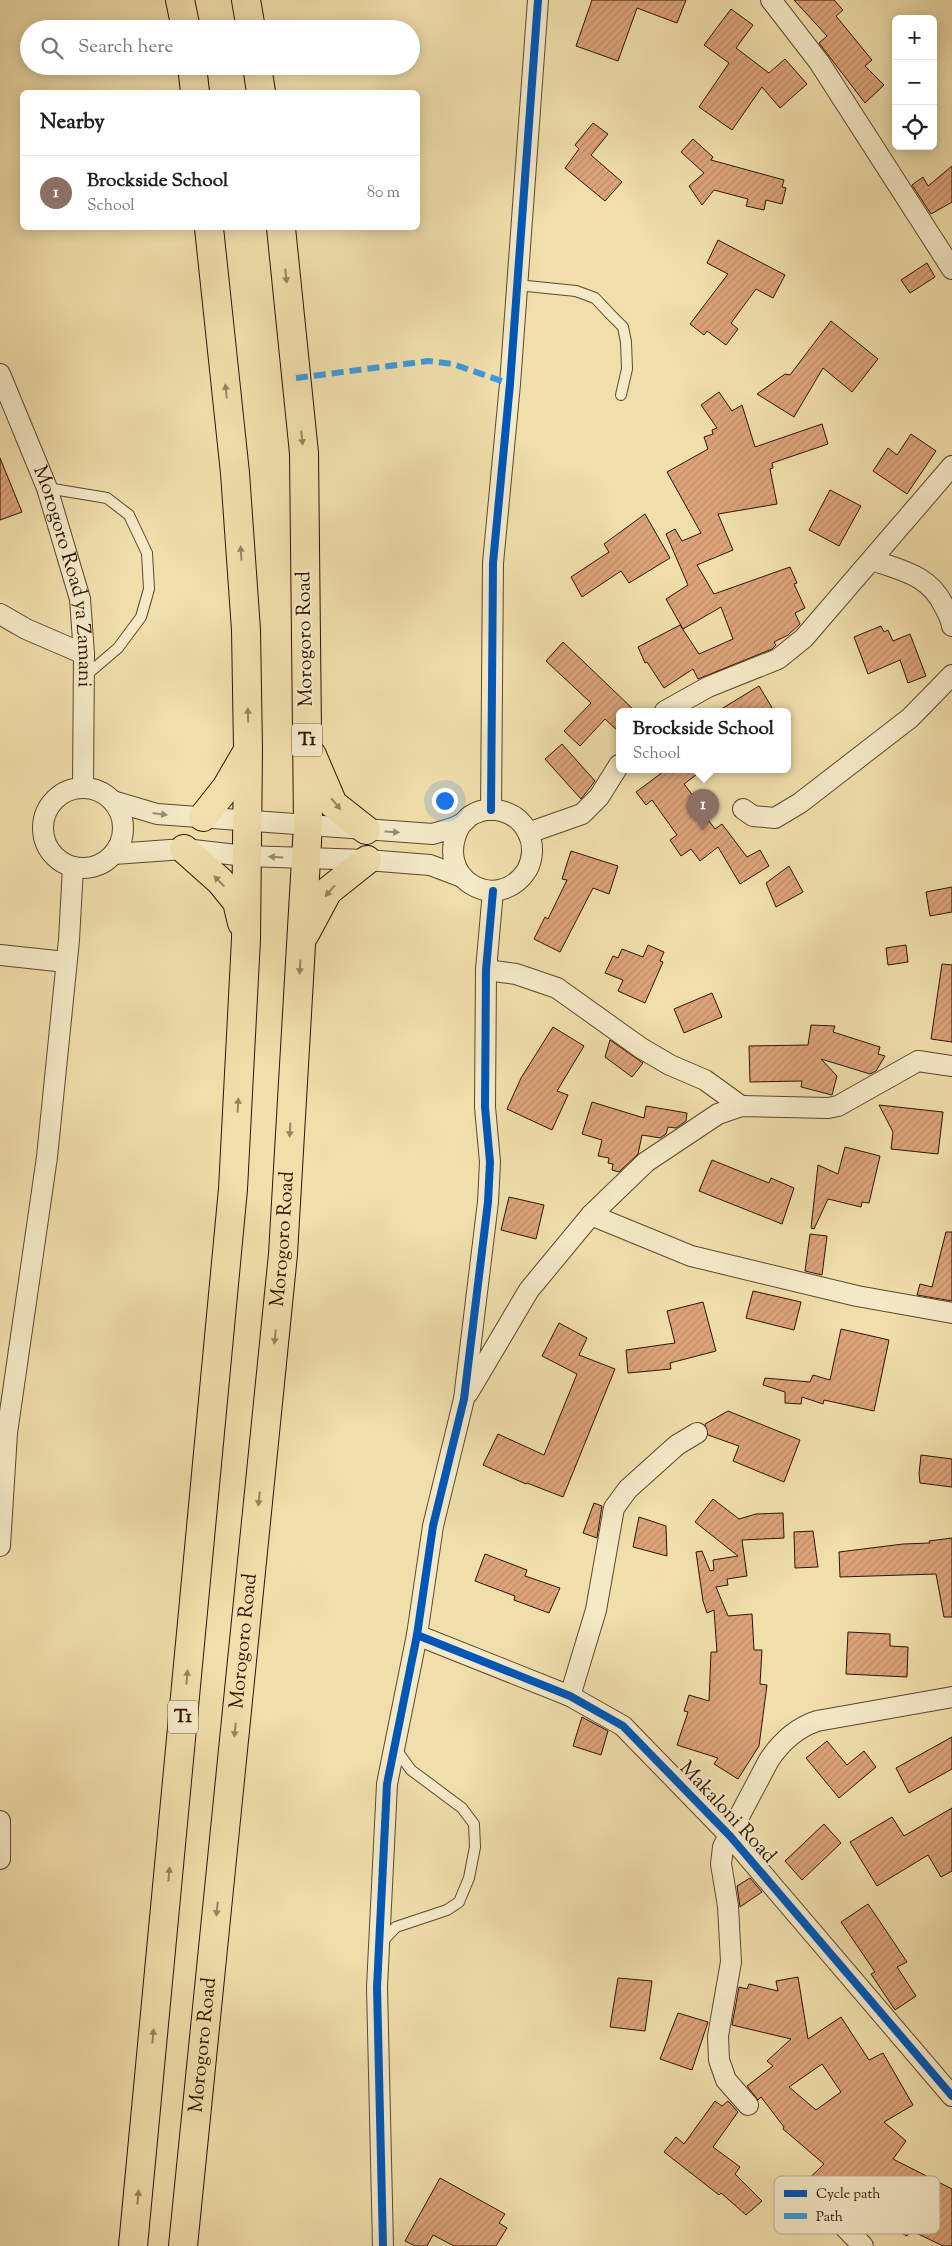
<!DOCTYPE html>
<meta charset="utf-8">
<style>
body{margin:0;font-family:"Sorts Mill Goudy",serif;background:#f6f6f6;color:#202124}
.controls{position:absolute;right:15px;top:15px;display:grid;overflow:hidden;border-radius:8px;box-shadow:0 2px 12px #0003}
.controls button{width:45px;height:45px;display:grid;place-items:center;padding:0;border:0;border-bottom:1px solid #e0e0e0;background:#fff;color:#202124;font:25px sans-serif}
.you{position:absolute;left:444px;top:800px;width:18px;height:18px;margin:-12px;border:4px solid #fff;border-radius:50%;background:#1a73e8;box-shadow:0 0 0 8px #1a73e833}
.badge{display:grid;place-items:center;width:32px;height:32px;border-radius:50%;background:#7c3aed;color:#fff;font-size:16px;font-weight:700}
.pin{position:absolute;translate:-50% -41px;filter:drop-shadow(0 1px 2px #0008)}
.pin::after{content:'';position:absolute;top:26px;width:18px;height:15px;background:inherit;clip-path:polygon(0 0,100% 0,50% 100%)}
.popup{position:absolute;left:616px;top:708px;width:175px;height:65px;box-sizing:border-box;display:grid;place-content:center;border-radius:8px;background:#fff;filter:drop-shadow(0 1px 4px #0005);font-size:16px;white-space:nowrap;color:#757577}
.popup b{font-size:19px;color:#202124}
.popup::after{content:'';position:absolute;left:50%;top:100%;margin-left:-10px;border:10px solid transparent;border-top-color:#fff}
.list{margin:0;padding:0;list-style:none}
h2{display:flex;justify-content:space-between;align-items:center;height:65px;margin:0;padding:0 20px;font-size:21px}
h2 small{font-size:16px;font-weight:400;color:#757577}
.list li{display:grid;grid-template-columns:32px 1fr auto;gap:15px;align-items:center;box-sizing:border-box;height:75px;padding:0 20px;border-top:1px solid #e0e0e0}
.list b{display:block;font-size:19px;white-space:nowrap}
.list p{margin:0;font-size:16px;white-space:nowrap;color:#757577}
.list em{font-size:16px;font-style:normal;color:#757577}
.icon{flex:none;width:28px;height:28px;fill:none;stroke:currentColor;stroke-width:2;stroke-linecap:round;stroke-linejoin:round}
.map{position:relative;flex:none;width:952px;height:2246px;overflow:hidden}
.search{position:absolute;background:#fff;box-shadow:0 2px 12px #0003;left:20px;top:20px;width:400px;height:55px;display:flex;align-items:center;gap:12px;box-sizing:border-box;padding:0 18px;border-radius:28px;color:#757577;font-size:19px}
.panel{position:absolute;background:#fff;box-shadow:0 2px 12px #0003;left:20px;top:90px;width:400px;height:140px;border-radius:8px}
.map>svg:first-child{display:block}
.building{fill:url(#building-hatch);stroke:#2e1306;fill-rule:evenodd}
.lines{fill:none;stroke-linecap:round;stroke-linejoin:round}
.service-casing{stroke:#5e462f;stroke-width:12}
.minor-casing{stroke:#5e462f;stroke-width:22}
.trunk-casing{stroke:#2e1306;stroke-width:30}
.service{stroke:#f5eac8;stroke-width:10}
.minor{stroke:#f5eac8;stroke-width:20}
.trunk{stroke:#f0dfab;stroke-width:28}
.quiet{stroke:#3d9add;stroke-width:6;stroke-dasharray:12 6;stroke-linecap:butt}
.cycleway-casing{stroke:#f5eac8;stroke-width:11}
.cycleway{stroke:#0057b8;stroke-width:8}
.oneway{fill:#998361}
.oneway2{fill:#9b8971}
.labels{text-anchor:middle;dominant-baseline:central;stroke-width:4;stroke-linejoin:round;paint-order:stroke}
.shield{fill:#f5eac8;stroke:#6a5440;stroke-width:1}
.shield-label{font-size:19px;font-weight:bold;fill:#2e1306}
.street-label{font-size:20px;fill:#2e1306;stroke:#f5eac8}
.key{fill:#f5eac8;stroke:#b9aa8e;stroke-width:1}
.key-label{font-size:14px;fill:#2e1306}
</style>
<div class="map">
<svg width="952" height="2246" viewBox="0 0 952 2246">
<defs>
<pattern id="building-hatch" width="6" height="6" patternUnits="userSpaceOnUse" patternTransform="scale(1.25)"><rect width="6" height="6" fill="#dda47a"/><path d="M-1 1l2-2M0 6l6-6M5 7l2-2" fill="none" stroke="#be8c68"/></pattern>
</defs>
<rect width="100%" height="100%" fill="#f0dfab"/>
<filter id="stains"><feTurbulence type="fractalNoise" baseFrequency=".004" numOctaves="4"/><feColorMatrix values="0 0 0 0 .2 0 0 0 0 .09 0 0 0 0 .02 0 0 0 .5 -.17"/></filter>
<radialGradient id="worn" r=".72"><stop offset=".6" stop-color="#630" stop-opacity="0"/><stop offset="1" stop-color="#630" stop-opacity=".3"/></radialGradient>
<!-- building -->
<g class="building">
<path d="M592,0H686L677,23L637,8L618,61L576,46Z"/>
<path d="M794,0H834L843,10L836,16L872,60L865,66L884,85L865,103L819,43L827,36Z"/>
<path d="M731,9L753,25L736,48L769,73L785,59L807,84L780,108L762,87L732,130L699,107L729,63L704,45Z"/>
<path d="M593,123L608,134L591,155L622,182L605,201L565,168L579,149L575,145Z"/>
<path d="M693,139L713,157L711,160L784,180L782,187L786,188L782,204L766,200L764,210L746,206L748,199L714,190L702,205L689,186L704,173L681,152Z"/>
<path d="M952,166V202L931,214L912,185L923,177L928,186Z"/>
<path d="M718,240L785,275L773,298L756,289L731,323L738,329L726,345L707,331L704,335L690,324L728,274L707,263Z"/>
<path d="M927,263L935,277L910,293L901,280Z"/>
<path d="M831,321L878,359L852,392L823,368L794,417L757,394L785,374L790,375Z"/>
<path d="M719,392L732,411L742,405L755,447L822,424L828,444L772,463L773,468L770,469L777,504L718,514L733,550L697,565L714,594L790,567L797,583L794,584L805,608L795,613L800,624L788,635L774,642L776,645L772,649L698,679L693,669L664,688L647,662L645,663L638,647L680,625L699,654L733,639L721,607L683,629L666,599L688,585L666,534L675,529L682,541L701,533L667,472L708,449L704,437L713,434L712,430L717,428L701,405Z"/>
<path d="M911,434L936,451L907,494L873,471L888,448L897,455Z"/>
<path d="M0,458L22,512L0,520Z"/>
<path d="M830,490L861,506L839,546L809,530Z"/>
<path d="M645,514L670,558L629,583L621,571L582,597L571,577L609,552L604,544Z"/>
<path d="M881,626L884,632L888,630L893,641L910,634L926,676L908,683L900,660L868,674L854,637Z"/>
<path d="M563,642L635,711H619V732L605,719L580,746L564,731L591,703L546,661Z"/>
<path d="M759,686L774,711H718Z"/>
<path d="M562,744L595,781L581,799L545,759Z"/>
<path d="M667,769H704L684,784L694,797L692,798L715,829L722,824L747,857L760,850L769,866L740,884L718,847L700,861L691,849L681,856L670,840L677,835L652,800L646,805L636,792Z"/>
<path d="M571,851L618,866L609,894L593,888L560,952L534,939L545,917L548,919L567,880L562,879Z"/>
<path d="M789,866L803,892L776,907L766,883Z"/>
<path d="M952,887V912L930,916L926,892Z"/>
<path d="M648,945L664,952L660,961L663,962L645,1003L618,991L623,980L605,973L613,956L618,958L622,949L643,957Z"/>
<path d="M906,945L908,962L888,965L886,948Z"/>
<path d="M942,964L952,965V1042L931,1039Z"/>
<path d="M712,993L722,1017L684,1033L674,1009Z"/>
<path d="M811,1025L835,1026L833,1032L880,1047L878,1054L885,1056L876,1071L870,1074L821,1059L837,1076L832,1095L801,1087L802,1081L750,1082L749,1046L808,1045Z"/>
<path d="M553,1027L584,1046L557,1091L568,1095L552,1130L507,1109L521,1078Z"/>
<path d="M610,1040L643,1063L632,1077L605,1057Z"/>
<path d="M592,1102L644,1118L646,1106L687,1113L686,1121L676,1128L668,1127L666,1134L660,1138L642,1135L638,1154L619,1172L612,1170L613,1164L608,1163L609,1158L598,1156L602,1140L582,1134Z"/>
<path d="M879,1105L943,1112L938,1154L891,1149L893,1132Z"/>
<path d="M845,1147L880,1156L869,1203L862,1202L861,1207L828,1199L814,1229L811,1228L818,1165L838,1174Z"/>
<path d="M712,1160L769,1183L771,1178L794,1188L782,1224L699,1191Z"/>
<path d="M509,1197L544,1205L536,1239L501,1230Z"/>
<path d="M946,1232H952V1301L917,1295L920,1284L932,1287Z"/>
<path d="M810,1234L827,1236L822,1275L805,1271Z"/>
<path d="M753,1291L801,1302L794,1330L746,1318Z"/>
<path d="M703,1302L716,1351L670,1363L671,1369L628,1373L626,1350L675,1343L667,1311Z"/>
<path d="M559,1323L587,1338L579,1355L615,1369L563,1497L527,1483L526,1484L483,1465L498,1434L544,1455L577,1374L542,1356Z"/>
<path d="M841,1329L889,1340L874,1411L824,1400L823,1404L802,1397L801,1404L785,1403V1392L763,1385L765,1378L810,1382L813,1375L830,1380Z"/>
<path d="M728,1411L800,1440L784,1482L733,1461L739,1446L708,1435L705,1424Z"/>
<path d="M921,1455L952,1459V1487L920,1483L919,1474Z"/>
<path d="M713,1499L739,1519L756,1514L783,1513L784,1538L742,1540L747,1576L727,1579L728,1585L716,1587L728,1616L752,1614L754,1650H762L760,1684L767,1685L759,1746L738,1779L714,1764L718,1758L677,1745L688,1712L684,1711L689,1695L709,1701L711,1652H717L714,1610L707,1613L703,1601L696,1552L702,1551L710,1571L714,1570L713,1560L738,1556L695,1522Z"/>
<path d="M594,1503L602,1506L597,1538L583,1533Z"/>
<path d="M639,1517L666,1526L667,1556L633,1547Z"/>
<path d="M813,1531L818,1567L795,1568L794,1532Z"/>
<path d="M952,1538V1617H944L936,1574L840,1577L839,1552L903,1544L930,1543L929,1541Z"/>
<path d="M485,1554L527,1570L525,1576L560,1588L549,1613L514,1600L515,1596L475,1581Z"/>
<path d="M848,1632L890,1634V1646L908,1647L907,1677L846,1674Z"/>
<path d="M582,1717L608,1731L601,1755L573,1746Z"/>
<path d="M952,1737V1769L909,1793L896,1768Z"/>
<path d="M827,1741L847,1765L864,1751L876,1767L839,1798L806,1758Z"/>
<path d="M952,1808V1871L941,1877L928,1855L877,1886L850,1842L892,1817L904,1836Z"/>
<path d="M824,1824L841,1843L802,1880L785,1861Z"/>
<path d="M750,1878L762,1892L740,1907L737,1886Z"/>
<path d="M868,1904L907,1962L897,1967L916,1996L895,2010L871,1974L875,1972L841,1922Z"/>
<path d="M798,1977L808,2039L841,2017L869,2060L883,2053L913,2105L884,2122L906,2141L893,2159L952,2189V2246H943L910,2230L907,2236L891,2228L830,2183L799,2213L785,2202L824,2164L783,2129L784,2127L761,2097L758,2100L747,2086L773,2066L767,2061L791,2039L732,2025L739,1987L747,1989L749,1984L778,1991L776,1981ZM822,2064L841,2092L816,2110L789,2087Z"/>
<path d="M618,1978L652,1981L645,2031L610,2027Z"/>
<path d="M678,2013L708,2022L692,2070L660,2059Z"/>
<path d="M715,2101L722,2106L728,2101L738,2112L713,2147L740,2167L735,2174L762,2201L746,2215L721,2193L719,2195L664,2152L676,2137L684,2144Z"/>
<path d="M440,2178L505,2214L499,2223L507,2228L496,2246H454L433,2235L427,2246H415L405,2241Z"/>
</g>
<g class="lines">
<!-- service casing -->
<g class="service-casing">
<g id="service">
<path d="M517,285L576,291L595,298L610,314L623,327L626,342L627,369L621,395"/>
<path d="M47,488L107,498L129,515L147,553L149,589L141,617L118,648L84,677"/>
<path d="M381,1943L396,1927L447,1910L459,1902L469,1878L475,1847L474,1824L462,1808L411,1770L395,1748"/>
</g>
</g>
<!-- minor casing -->
<g class="minor-casing">
<g id="minor">
<path d="M771,0L819,62L952,269"/>
<path id="s1" d="M0,374L47,488L80,599L84,654L83,788"/>
<path d="M872,560C903,571 930,575 945,608C948,614 951,619 952,626"/>
<path d="M0,614L26,629L84,654"/>
<path d="M665,711L708,687L778,659L804,638L952,466"/>
<circle cx="83" cy="828" r="40"/>
<path d="M113,801L157,814L433,834C441,831 453,829 461,824C465,822 467,818 470,816C490,803 518,811 528,833C534,844 533,859 527,870C498,916 430,878 461,824"/>
<path d="M743,809L753,816L775,818L800,803L910,718L952,675"/>
<path d="M491,810L493,563L510,384L538,0"/>
<path d="M528,833L582,814L599,797L619,765"/>
<path d="M114,854L184,849L246,856L367,860L430,865L462,877"/>
<path d="M0,955L66,962"/>
<path d="M486,970L516,974L557,988L641,1048L670,1065L705,1080L741,1106"/>
<path d="M591,1215L691,1256L857,1296L952,1313"/>
<path d="M468,1393L529,1290L591,1215L646,1162L718,1114L741,1106L828,1108L838,1106L918,1061L952,1066"/>
<path d="M0,1546L7,1433L47,1157L69,940L73,867"/>
<path d="M417,1635L570,1696L623,1726L730,1836L952,2096"/>
<path d="M570,1696L596,1610L614,1508L628,1489L677,1445L697,1433"/>
<path d="M0,1821V1859"/>
<path d="M748,2105L726,2080L719,2060L718,2036L731,1962L728,1906L721,1864L723,1847L769,1760C781,1742 796,1728 817,1721L952,1697"/>
<path d="M831,2213L863,2246"/>
<path d="M383,2246L377,1987L387,1784L417,1635L433,1526L464,1399L488,1202L490,1162L485,1107L486,970L493,891"/>
</g>
</g>
<!-- trunk casing -->
<g class="trunk-casing">
<g id="trunk">
<path d="M180,0L186,29"/>
<path d="M246,0L251,29"/>
<path d="M192,66L195,92"/>
<path d="M257,66L261,92"/>
<path d="M312,755L333,804L366,830"/>
<path d="M203,817L226,788L247,752"/>
<path d="M184,849L220,881L237,902L242,923"/>
<path d="M305,934L328,891L367,860"/>
<path d="M133,2246L233,1189L246,939L248,749L246,630L235,473L209,228"/>
<path id="s2" d="M183,2246L283,1254L308,825L304,453L281,228"/>
</g>
</g>
<!-- service -->
<use href="#service" class="service"/>
<!-- minor -->
<use href="#minor" class="minor"/>
<!-- trunk -->
<use href="#trunk" class="trunk"/>
<!-- quiet -->
<path class="quiet" d="M296,378L428,361L453,364L510,384"/>
<!-- cycleway casing -->
<g class="cycleway-casing">
<g id="cycleway">
<path d="M491,810L493,563L510,384L538,0"/>
<path d="M417,1635L570,1696L623,1726L730,1836L952,2096"/>
<path d="M383,2246L377,1987L387,1784L417,1635L433,1526L464,1399L488,1202L490,1162L485,1107L486,970L493,891"/>
</g>
</g>
<!-- cycleway -->
<use href="#cycleway" class="cycleway"/>
</g>
<!-- one-way arrows -->
<defs><path id="oneway-solid" d="M-6-.8H1V-3.2L6.5 0L1 3.2V.8H-6Z" transform="scale(1.25)"/></defs>
<g class="oneway">
<use href="#oneway-solid" transform="translate(286 276) rotate(84)"/>
<use href="#oneway-solid" transform="translate(226 391) rotate(-96)"/>
<use href="#oneway-solid" transform="translate(302 438) rotate(84)"/>
<use href="#oneway-solid" transform="translate(241 553) rotate(-94)"/>
<use href="#oneway-solid" transform="translate(248 715) rotate(-91)"/>
<use href="#oneway-solid" transform="translate(336 804) rotate(50)"/>
<use href="#oneway-solid" transform="translate(219 881) rotate(-134)"/>
<use href="#oneway-solid" transform="translate(330 891) rotate(131)"/>
<use href="#oneway-solid" transform="translate(300 967) rotate(93)"/>
<use href="#oneway-solid" transform="translate(238 1105) rotate(-87)"/>
<use href="#oneway-solid" transform="translate(290 1130) rotate(93)"/>
<use href="#oneway-solid" transform="translate(275 1337) rotate(96)"/>
<use href="#oneway-solid" transform="translate(259 1499) rotate(96)"/>
<use href="#oneway-solid" transform="translate(187 1677) rotate(-85)"/>
<use href="#oneway-solid" transform="translate(235 1730) rotate(96)"/>
<use href="#oneway-solid" transform="translate(169 1874) rotate(-85)"/>
<use href="#oneway-solid" transform="translate(217 1909) rotate(96)"/>
<use href="#oneway-solid" transform="translate(153 2036) rotate(-85)"/>
<use href="#oneway-solid" transform="translate(138 2197) rotate(-85)"/>
</g>
<g class="oneway2">
<use href="#oneway-solid" transform="translate(160 814) rotate(7)"/>
<use href="#oneway-solid" transform="translate(392 832) rotate(3)"/>
<use href="#oneway-solid" transform="translate(276 857) rotate(-177)"/>
</g>
<g class="labels">
<!-- shield labels -->
<g class="shield">
<rect x="292" y="723.5" width="30" height="33" rx="4"/>
<rect x="168" y="1700.5" width="30" height="33" rx="4"/>
</g>
<g class="shield-label">
<text x="307" y="740">T1</text>
<text x="183" y="1717">T1</text>
</g>
<!-- street labels -->
<g class="street-label">
<text stroke="none"><textPath href="#s1" startOffset="214">Morogoro Road ya Zamani</textPath></text>
<text transform="translate(306 639) rotate(-91)">Morogoro Road</text>
<text stroke="none"><textPath href="#s2" startOffset="1012">Morogoro Road</textPath></text>
<text stroke="none"><textPath href="#s2" startOffset="608">Morogoro Road</textPath></text>
<text transform="translate(727 1813) rotate(47)">Makaloni Road</text>
<text stroke="none"><textPath href="#s2" startOffset="202">Morogoro Road</textPath></text>
</g>
</g>
<!-- legend -->
<rect x="774" y="2176" width="166" height="58" rx="8" class="key"/>
<rect x="784" y="2190" width="23" height="7" fill="#0057b8"/>
<rect x="784" y="2213" width="23" height="6" fill="#3d9add"/>
<g class="key-label">
<text x="816" y="2198">Cycle path</text>
<text x="816" y="2221">Path</text>
</g>
<rect width="100%" height="100%" filter="url(#stains)"/>
<rect width="100%" height="100%" fill="url(#worn)"/>
</svg>
<div class="controls">
<button>+</button>
<button>−</button>
<button><svg class="icon" aria-label="locate" viewBox="0 0 24 24"><circle cx="12" cy="12" r="6"/><path d="M12 2v4M12 18v4M2 12h4M18 12h4"/></svg></button>
</div>
<div class="you"></div>
<div class="pin badge" style="left:703px;top:830px;background:#8d6e63">1</div>
<div class="popup"><b>Brockside School</b>School</div>
<div class="search"><svg class="icon" aria-label="search" viewBox="0 0 24 24"><circle cx="10" cy="10" r="6"/><path d="M15 15l6 6"/></svg>Search here</div>
<section class="panel">
<h2>Nearby<small></small></h2>
<ul class="list">
<li><span class="badge" style="background:#8d6e63">1</span><div><b>Brockside School</b><p>School</p></div><em>80 m</em></li>
</ul>
</section>
</div>
